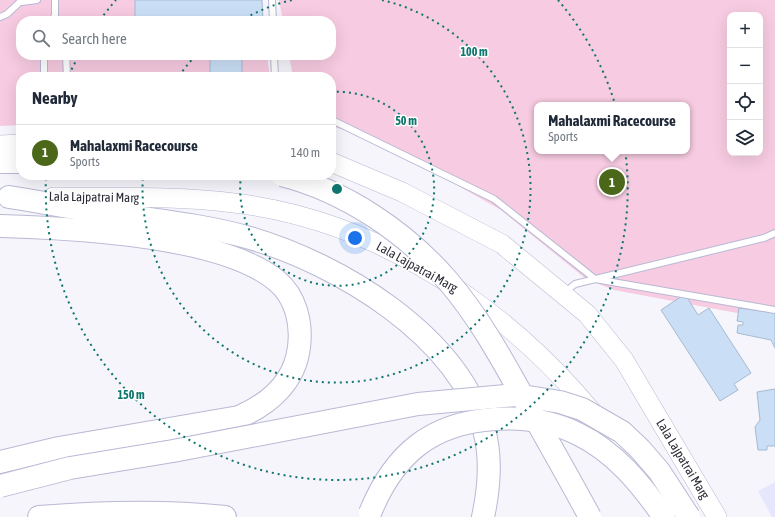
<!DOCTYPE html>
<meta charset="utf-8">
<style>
body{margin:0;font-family:"Asap Condensed",sans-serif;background:#f6f6f7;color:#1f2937}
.controls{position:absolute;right:12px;top:12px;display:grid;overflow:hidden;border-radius:8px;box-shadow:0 4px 16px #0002}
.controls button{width:36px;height:36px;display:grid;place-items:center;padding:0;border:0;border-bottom:1px solid #e0e1e3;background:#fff;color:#1f2937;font:20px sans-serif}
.you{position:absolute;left:355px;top:238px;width:14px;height:14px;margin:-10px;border:3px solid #fff;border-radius:50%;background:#1a73e8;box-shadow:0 0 0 6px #1a73e833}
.badge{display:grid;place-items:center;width:26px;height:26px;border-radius:50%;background:#4b6719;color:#fff;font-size:13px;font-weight:700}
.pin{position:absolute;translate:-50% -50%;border:2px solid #fff;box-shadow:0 1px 4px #0006}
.popup{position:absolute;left:534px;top:102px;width:156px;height:52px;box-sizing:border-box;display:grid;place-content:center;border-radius:8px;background:#fff;filter:drop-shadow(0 1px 3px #0005);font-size:13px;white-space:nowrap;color:#747a83}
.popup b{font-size:15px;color:#1f2937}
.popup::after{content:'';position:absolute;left:50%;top:100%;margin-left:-8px;border:8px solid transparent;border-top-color:#fff}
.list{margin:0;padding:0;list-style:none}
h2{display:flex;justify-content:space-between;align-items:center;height:52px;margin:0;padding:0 16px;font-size:17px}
h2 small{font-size:13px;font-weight:400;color:#747a83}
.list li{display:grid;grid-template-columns:26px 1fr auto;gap:12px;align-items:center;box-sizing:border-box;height:56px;padding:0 16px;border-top:1px solid #e0e1e3}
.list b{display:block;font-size:15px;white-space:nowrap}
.list p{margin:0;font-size:13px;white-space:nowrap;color:#747a83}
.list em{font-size:13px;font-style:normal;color:#747a83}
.icon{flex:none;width:22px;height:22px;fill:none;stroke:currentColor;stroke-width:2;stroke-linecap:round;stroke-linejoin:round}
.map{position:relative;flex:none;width:775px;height:517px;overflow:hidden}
.search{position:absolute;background:#fff;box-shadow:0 4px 16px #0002;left:16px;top:16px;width:320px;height:44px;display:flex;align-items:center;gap:10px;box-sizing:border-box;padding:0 14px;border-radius:16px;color:#747a83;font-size:15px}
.panel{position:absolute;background:#fff;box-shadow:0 4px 16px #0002;left:16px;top:72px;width:320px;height:108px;border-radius:16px}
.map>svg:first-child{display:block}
.built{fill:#e6e7fd}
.green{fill:#f7cbe1;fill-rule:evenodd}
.building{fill:#cadff6;stroke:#a6bad1}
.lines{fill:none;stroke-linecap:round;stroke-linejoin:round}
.service-casing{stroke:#b8b9d4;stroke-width:8}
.primary-casing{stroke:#b8b9d4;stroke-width:20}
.motorway-casing{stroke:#b8b9d4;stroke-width:24}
.service{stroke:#fff;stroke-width:6}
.primary{stroke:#fff;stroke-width:19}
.motorway{stroke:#fff;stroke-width:22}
.motorway-bridge-casing{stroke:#b8b9d4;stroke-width:24;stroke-linecap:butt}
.motorway-bridge{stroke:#fff;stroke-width:22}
.ring{fill:none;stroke:#0f766e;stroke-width:2;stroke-dasharray:2 4}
.labels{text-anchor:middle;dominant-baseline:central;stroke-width:3;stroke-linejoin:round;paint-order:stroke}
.street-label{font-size:13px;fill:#2c2d37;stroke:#fff}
.centre{fill:#0f766e;stroke:#fff;stroke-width:2}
.ring-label{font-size:12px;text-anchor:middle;font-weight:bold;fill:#0f766e;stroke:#fff;stroke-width:3;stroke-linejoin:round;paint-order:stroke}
</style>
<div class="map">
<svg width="775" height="517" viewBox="0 0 775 517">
<rect width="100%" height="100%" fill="#f5f5fb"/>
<!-- built -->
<path class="built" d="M775,482V517H772L758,491Z"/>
<!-- green -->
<g class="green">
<path d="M0,0H260L263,21H21V55H267L270,77H21V125L0,126Z"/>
<path d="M279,0H775V320L614,290L586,279L501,210L377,140L331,126V77H293L289,55H331V21H283ZM730,15H760V153H730ZM537,105H687V151H537Z"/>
</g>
<!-- building -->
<g class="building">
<path d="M135,0H262L263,21H135Z"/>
<path d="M135,55H242V77H210V58L135,59Z"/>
<path d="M685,294L698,315L709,308L751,373L734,384L738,390L720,401L661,310Z"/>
<path d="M739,308L775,313V348L771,340L737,333L738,325H743V322L737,321Z"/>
<path d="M775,389V446H767V450H758L755,427L760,420L757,392Z"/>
</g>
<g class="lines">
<!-- service casing -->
<g class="service-casing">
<g id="service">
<path d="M272,0L273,21"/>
<path d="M22,2L37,0"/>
<path d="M0,17L7,14L22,0"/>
<path d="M52,21L55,15V0"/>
<path d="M66,55L67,77"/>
<path d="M274,55L275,77"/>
<path d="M44,77V55"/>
<path d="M334,121L494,199L595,279L775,310"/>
<path d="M564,293L575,284L764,238L775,233"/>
</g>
</g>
<!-- primary casing -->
<g class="primary-casing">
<g id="primary">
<path d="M0,145L21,144"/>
<path d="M331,162L402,192L502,244L587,314L624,360L717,517"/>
<path d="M53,197C113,198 174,195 234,203C400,223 545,334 636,471"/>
</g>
</g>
<!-- motorway casing -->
<g class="motorway-casing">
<g id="motorway">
<path d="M0,162H21"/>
<path d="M9,197C47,203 84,210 121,215C164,221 208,226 250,238C339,264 458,335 484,430C492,458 489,489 483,517"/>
<path d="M0,226C71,228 222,235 277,281C296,297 302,323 299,347C295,382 269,404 239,417L59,448L0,462"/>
<path d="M39,517C101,512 163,510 225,517"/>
</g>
</g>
<!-- service -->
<use href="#service" class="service"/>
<!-- primary -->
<use href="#primary" class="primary"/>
<!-- motorway -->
<use href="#motorway" class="motorway"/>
<!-- motorway-bridge casing -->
<g class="motorway-bridge-casing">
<g id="motorway-bridge">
<path d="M282,175C345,191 406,232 448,281C480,318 504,363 528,406C549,443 570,480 590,517"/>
<path d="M0,486L70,468L173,451L418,404L516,395L560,402L582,409L622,432L640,449L659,471L689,517"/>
<path d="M370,513C394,454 431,423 495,419C523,417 552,421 578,434C615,452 641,484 664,517"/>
</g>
</g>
<!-- motorway-bridge -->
<use href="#motorway-bridge" class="motorway-bridge"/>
</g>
<!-- distance rings -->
<g class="ring">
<path d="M331 92A97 97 0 1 1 241 176"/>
<path d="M179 76A194 194 0 0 1 196 55M240 21A194 194 0 0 1 292 0M382 0A194 194 0 1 1 143 175"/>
<path d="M69 75A291 291 0 0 1 78 57M100 20A291 291 0 0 1 116 0M558 0A291 291 0 1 1 46 176"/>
</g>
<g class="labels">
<!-- street labels -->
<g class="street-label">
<text transform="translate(94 197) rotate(1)">Lala Lajpatrai Marg</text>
<text transform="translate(417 267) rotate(29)">Lala Lajpatrai Marg</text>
<text transform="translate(683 459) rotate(59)">Lala Lajpatrai Marg</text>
</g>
</g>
<circle cx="337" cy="189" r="6" class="centre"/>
<g class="ring-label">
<text x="474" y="56">100 m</text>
<text x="406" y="125">50 m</text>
<text x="131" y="399">150 m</text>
</g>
</svg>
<div class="controls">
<button>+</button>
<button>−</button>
<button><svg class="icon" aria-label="locate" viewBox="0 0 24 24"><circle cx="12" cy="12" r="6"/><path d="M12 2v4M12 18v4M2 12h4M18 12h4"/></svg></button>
<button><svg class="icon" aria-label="layers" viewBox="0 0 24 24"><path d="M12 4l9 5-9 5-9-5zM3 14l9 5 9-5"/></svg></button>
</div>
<div class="you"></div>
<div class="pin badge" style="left:612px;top:182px">1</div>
<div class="popup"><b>Mahalaxmi Racecourse</b>Sports</div>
<div class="search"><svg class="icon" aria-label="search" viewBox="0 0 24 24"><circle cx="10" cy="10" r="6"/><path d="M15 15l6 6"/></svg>Search here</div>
<section class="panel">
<h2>Nearby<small></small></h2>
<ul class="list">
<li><span class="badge">1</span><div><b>Mahalaxmi Racecourse</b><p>Sports</p></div><em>140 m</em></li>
</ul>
</section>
</div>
